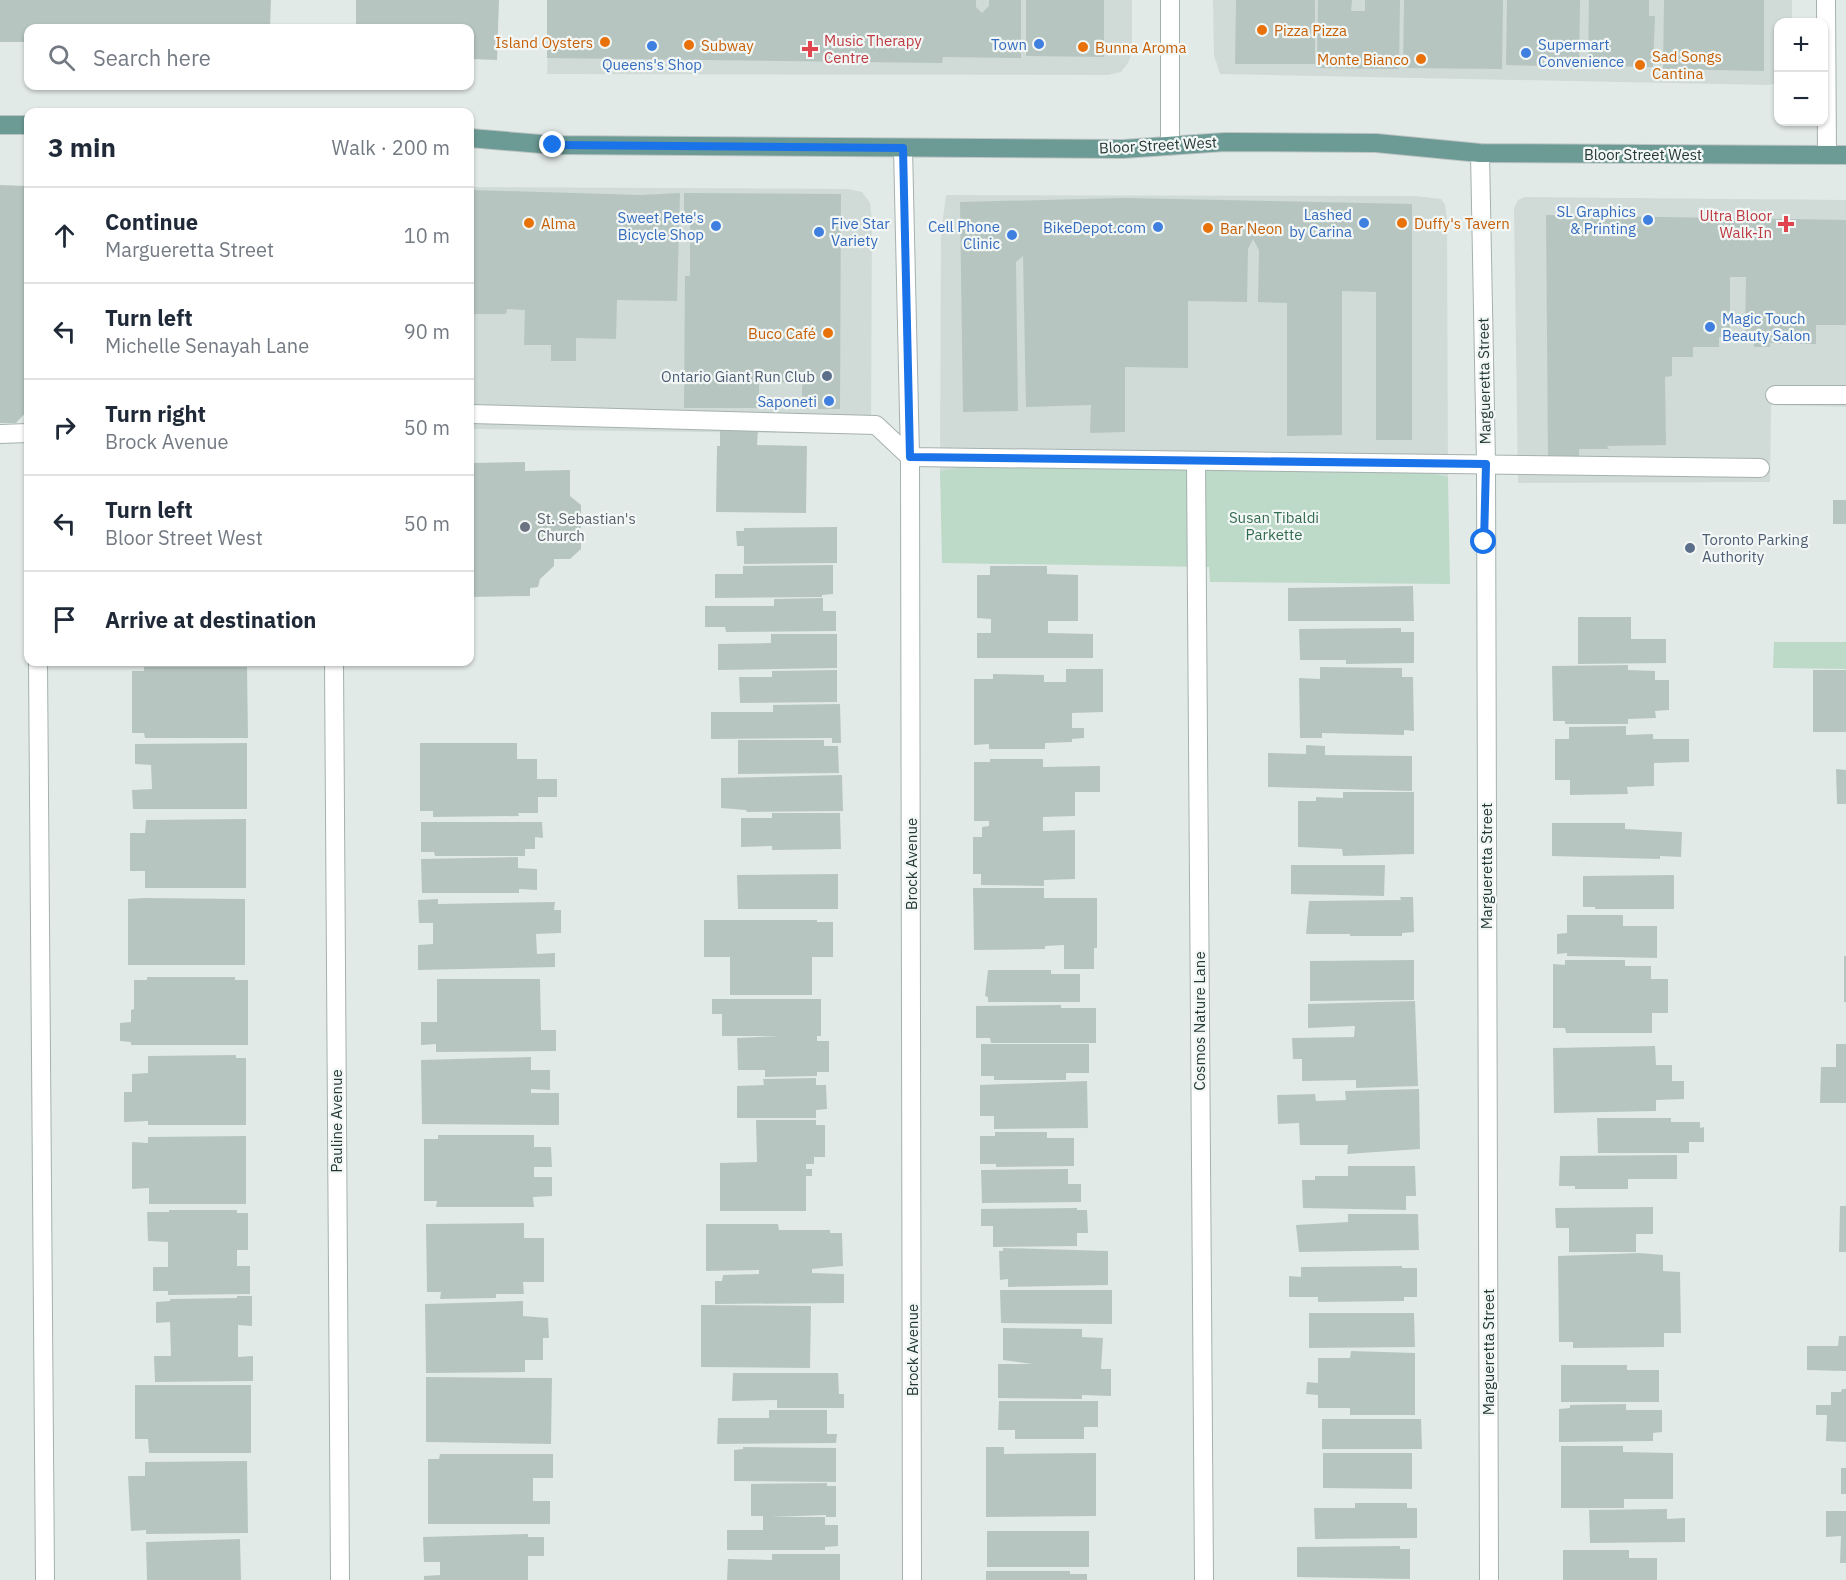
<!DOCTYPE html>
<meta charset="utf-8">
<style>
body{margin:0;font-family:"IBM Plex Sans",sans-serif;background:#f6f6f7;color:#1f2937}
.controls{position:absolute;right:18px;top:18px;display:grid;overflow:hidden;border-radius:12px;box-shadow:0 2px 4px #0004}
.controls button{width:54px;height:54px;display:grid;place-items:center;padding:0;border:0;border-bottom:2px solid #e0e1e3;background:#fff;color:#1f2937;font:30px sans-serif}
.stop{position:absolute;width:18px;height:18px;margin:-14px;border:4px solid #1a73e8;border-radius:50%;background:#fff}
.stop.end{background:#1a73e8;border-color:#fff;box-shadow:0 2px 6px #0008}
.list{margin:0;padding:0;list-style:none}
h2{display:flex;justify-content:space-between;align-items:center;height:78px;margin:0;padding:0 24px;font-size:26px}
h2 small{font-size:20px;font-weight:400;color:#747a83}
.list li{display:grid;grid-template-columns:39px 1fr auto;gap:18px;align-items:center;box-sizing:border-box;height:96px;padding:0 24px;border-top:2px solid #e0e1e3}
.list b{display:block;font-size:22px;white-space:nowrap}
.list p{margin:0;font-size:20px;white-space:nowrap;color:#747a83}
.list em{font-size:20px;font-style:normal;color:#747a83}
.icon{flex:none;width:33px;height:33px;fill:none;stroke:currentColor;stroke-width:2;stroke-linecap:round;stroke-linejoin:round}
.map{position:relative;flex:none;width:1846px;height:1580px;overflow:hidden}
.search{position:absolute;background:#fff;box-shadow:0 2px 4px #0004;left:24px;top:24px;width:450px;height:66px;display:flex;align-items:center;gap:15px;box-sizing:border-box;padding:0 21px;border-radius:12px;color:#747a83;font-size:22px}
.panel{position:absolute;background:#fff;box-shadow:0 2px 4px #0004;left:24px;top:108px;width:450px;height:558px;border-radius:12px}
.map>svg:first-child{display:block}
.built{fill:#d0dad7}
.green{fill:#bdd9c8}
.building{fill:#b7c5c1}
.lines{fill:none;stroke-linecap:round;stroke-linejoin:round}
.service-casing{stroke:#a5b1af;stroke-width:20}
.minor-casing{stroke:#a5b1af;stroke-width:20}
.primary-casing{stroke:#bdc4c3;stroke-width:20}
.service{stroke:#fff;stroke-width:18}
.minor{stroke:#fff;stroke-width:18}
.primary{stroke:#6c9a95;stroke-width:18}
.route{stroke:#1a73e8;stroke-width:8}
.food-dot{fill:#e8710a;stroke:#f2f7f5;stroke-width:2}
.shop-dot{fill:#3f7fe0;stroke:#f2f7f5;stroke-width:2}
.health-dot{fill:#e0444e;stroke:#f2f7f5;stroke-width:2}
.service-dot{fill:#5c6f8a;stroke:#f2f7f5;stroke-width:2}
.worship-dot{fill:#6b7280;stroke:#f2f7f5;stroke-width:2}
.labels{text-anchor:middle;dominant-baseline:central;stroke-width:4.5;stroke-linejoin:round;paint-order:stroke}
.food-label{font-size:15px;fill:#c56008;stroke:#f2f7f5;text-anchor:start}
.health-label{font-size:15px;fill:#be3a42;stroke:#f2f7f5;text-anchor:start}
.shop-label{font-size:15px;fill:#366cbe;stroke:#f2f7f5;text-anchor:end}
.street-label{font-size:15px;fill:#243936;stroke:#f2f7f5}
.service-label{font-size:15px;fill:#4e5e75;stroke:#f2f7f5;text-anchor:end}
.park-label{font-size:15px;fill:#336b50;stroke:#f2f7f5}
.worship-label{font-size:15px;fill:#5b616d;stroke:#f2f7f5;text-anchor:start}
</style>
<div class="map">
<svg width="1846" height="1580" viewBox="0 0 1846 1580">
<rect width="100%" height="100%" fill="#e2eae8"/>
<!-- built -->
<g class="built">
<path d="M550,0H1132V52L1128,63L1121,72L1108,75L547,74Z"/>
<path d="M1213,0H1792V22H1778V83L1768,85L1220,74L1214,55Z"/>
<path d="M470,187L848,189L862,192L870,203L872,220L871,434L470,429Z"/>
<path d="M946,195L1416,196L1441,199L1445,205L1447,220L1448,477L1424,471L970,465L940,471L941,234Z"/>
<path d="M1525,197L1846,200V407L1771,405L1770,482L1518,483L1514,208L1518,200Z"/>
</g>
<!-- green -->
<g class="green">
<path d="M970,465L1424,471L1448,477L1450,584L1210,582L1209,567L942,563L940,471Z"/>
<path d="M1774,642H1846V669L1773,668Z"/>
</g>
<!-- building -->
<g class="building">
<path d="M0,0H271L270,28H28V42H0Z"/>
<path d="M356,0H499L497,60L470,59V28H356Z"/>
<path d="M547,0H976V7L982,13L989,6V0H1021V58L943,57L942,63L547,58Z"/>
<path d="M1026,0H1104V57L1026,56Z"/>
<path d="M1236,0H1315V64H1235Z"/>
<path d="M1318,0H1352L1351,11H1365V0H1400L1399,69L1317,68Z"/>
<path d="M1404,0H1503L1502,69L1403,68Z"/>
<path d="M1507,0H1580L1579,67L1506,65Z"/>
<path d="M1589,0H1649V16H1655L1653,67L1588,66Z"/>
<path d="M1664,0H1764V71L1663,69Z"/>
<path d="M0,185L28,186V410L16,423H0Z"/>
<path d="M470,190L640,195L680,193L677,301L617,300L616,339L576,338V361H551V345H524L525,310L507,309L506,314H470Z"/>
<path d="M684,193L841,194L840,409H802V383L759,382V408H684L685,276H690V223H684Z"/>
<path d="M1124,198L1412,204V440H1376V292L1342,291V435L1287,436V303L1258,302L1259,250L1253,239L1248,249L1247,302L1188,301V368L1125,367V432L1090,433L1091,405L1026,407L1023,256L1016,262L1018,411L963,412L960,202Z"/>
<path d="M1546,215L1846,220V325H1816V344L1770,343V347H1754V337H1745L1746,277H1730V337H1719V347H1693V357H1672V376L1665,377L1666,445L1607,446L1609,449H1579V458H1548Z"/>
<path d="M720,429L758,430L757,445L807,446L806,513L716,512L717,446H720Z"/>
<path d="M525,462V471L570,470V496L581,505V549L570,559H554V566L540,579L538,587L530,588V596L470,597V463Z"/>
<rect x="1833" y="500" width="13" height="24"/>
<path d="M837,527V563L744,564V546H737L736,531H744V528Z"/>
<path d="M833,565V594L822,595V597L715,598V574H743V566Z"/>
<path d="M990,566H1047V574L1078,575V621H1048V633L1093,634V658H977V633H991V619L977,618V575H990Z"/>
<path d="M1413,586L1414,621H1288V588Z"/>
<path d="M823,598V611H836V631L726,632L725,627H705V606H774V599Z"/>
<path d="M1578,617H1631V639H1666V663L1578,664Z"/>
<path d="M1401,628V632H1414V663L1346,664V660H1300L1299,629Z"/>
<path d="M771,634H837V668L718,670V644L771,643Z"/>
<path d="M1628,665V670L1655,671V680H1669V710L1655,711L1656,718L1628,719V724H1565V721H1553L1552,666Z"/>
<path d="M144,667H247L248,738H145L144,733H132V671H144Z"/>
<path d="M1320,667L1402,668V677H1413L1414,731L1404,730V735L1322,733V738H1300L1299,678L1320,679Z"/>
<path d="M1066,669H1103V712L1072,713V728H1084V738L1072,739V742L1045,743V749H989V744L974,745V679H993V674L1044,675V682H1066Z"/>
<path d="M837,670V702L740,703L739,677H772V671Z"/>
<rect x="1813" y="670" width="33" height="62"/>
<path d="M840,704L841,743H832V738L711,739V712H773V705Z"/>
<path d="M1626,726V735L1653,734V739H1689V762L1654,763V786L1627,787L1628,794L1570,795V780H1555V739H1569V727Z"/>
<path d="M738,740H824V746H838L839,773L738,774Z"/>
<path d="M247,743V809H133L132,790L152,789L151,765L135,764V744Z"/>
<path d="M420,743H517V759H537V779H557V797H538V813H518L519,816L433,817V811H420Z"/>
<path d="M1306,745L1325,746V755L1412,756V791L1268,787V753L1306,754Z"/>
<path d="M990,759H1043V767L1100,766V792H1075V816L1043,817V831L1075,830V879L1044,880V886L981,885V874H973V837H982V827L989,826V821H974V762H990Z"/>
<path d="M1836,769L1846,770V804H1837Z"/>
<path d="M842,775L843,811L747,812L746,810L721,808V778Z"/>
<path d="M1343,792H1414V854L1343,856L1342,849L1298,847V801H1316V797L1343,798Z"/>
<path d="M772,813H840L841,849L772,850V846L741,847V818H772Z"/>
<path d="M246,819V888H145V871H130V833H145L146,820Z"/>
<path d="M421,822H542L543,838L535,837V849H525V856H435L434,852H421Z"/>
<path d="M1552,823H1625V829L1682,832L1681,857L1660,856V859L1552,856Z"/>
<path d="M518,857V868L537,869V890L519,889V893H422L421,859Z"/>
<path d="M1291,865H1385L1384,896L1291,894Z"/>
<path d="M838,874V909H738L737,875Z"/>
<path d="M1674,875V909H1595V907H1583V876Z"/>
<path d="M973,888H1044V898H1097V948H1094V969H1064V945L1045,946V949L974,950Z"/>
<path d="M1400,897H1413L1414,932L1402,933V936H1350V934H1306L1309,901L1401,900Z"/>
<path d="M144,898L245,899V965H128V899Z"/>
<path d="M438,899V904L555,902L554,910H561V933L536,934L537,954L555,953V967L418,970V945L433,944V923H419L418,900Z"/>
<path d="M1567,915H1623V926H1657V958L1567,956V953L1557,954V934L1567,933Z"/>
<path d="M704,920H817V922H833V957H812V995H730V957H704Z"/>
<rect x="1844" y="956" width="2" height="46"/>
<path d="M1414,960V1000L1310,1001V961Z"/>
<path d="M1565,960H1625V966H1651V979H1668V1013H1652V1033H1566L1565,1028H1553V964L1565,965Z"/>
<path d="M988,970H1051V974H1080V1002H988V997L985,996Z"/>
<path d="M147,977H235V980H248V1045H131V1042L120,1041V1023L131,1022V1010L134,1009V980H147Z"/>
<path d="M437,979H540L541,1030H556V1051L436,1052V1044L421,1045V1022H437Z"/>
<path d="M712,999H821V1036H817V1041H829V1072H817V1076L765,1077V1070H738L737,1038L780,1036H722V1014H712Z"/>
<path d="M1415,1001L1418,1086L1356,1088V1080L1302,1081V1059H1293L1292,1038L1354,1037L1355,1026L1308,1028V1004Z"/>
<path d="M1061,1005V1008H1096V1043H991L990,1038H976V1006Z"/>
<path d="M981,1044H1089V1073H1066V1080H994V1076H981Z"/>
<path d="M1836,1044H1846V1103H1820L1821,1067H1836Z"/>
<path d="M1655,1046L1656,1065H1672V1081H1684V1099L1656,1100V1111L1554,1113L1553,1048Z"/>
<path d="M236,1055V1058H246V1125H148V1121L124,1122V1092H132V1074L148,1073V1056Z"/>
<path d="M531,1057V1070H550V1090L531,1089V1093H559V1125L422,1124L421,1060Z"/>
<path d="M816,1078V1085H826L827,1109L816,1110V1118H737V1086L764,1085L763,1079Z"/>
<path d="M1087,1081L1088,1128L994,1129V1116H980V1085Z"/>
<path d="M1419,1089L1420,1149L1347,1154L1348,1145H1300L1299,1123L1278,1124L1277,1095L1315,1094L1316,1101L1346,1100L1345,1091Z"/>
<path d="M1597,1118H1671V1122H1700V1128L1704,1127V1142H1689V1153H1598Z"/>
<path d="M756,1120H816V1125H825V1157H814V1164H806V1169H812V1176H806V1211H720V1163L757,1162Z"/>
<path d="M995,1132H1047V1138H1074V1166L996,1167V1164H980V1136H995Z"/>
<path d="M438,1135H534V1147H551L552,1167H534V1177H552V1196L533,1197L534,1207H436L437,1201H424V1139H438Z"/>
<path d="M246,1136V1204H149V1188L132,1189V1142L148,1143V1137Z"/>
<path d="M1677,1155V1179H1628V1189H1575V1186H1559L1560,1156Z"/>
<path d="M1348,1166H1415L1416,1196H1406V1210L1303,1208L1302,1180H1315V1176H1348Z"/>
<path d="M1068,1169V1184H1081V1202L982,1203L981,1170Z"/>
<path d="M1840,1206H1846V1252H1839Z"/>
<path d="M1653,1207V1234H1636V1252H1569V1228H1556L1555,1208Z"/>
<path d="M1077,1208V1210H1087L1088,1233H1077V1246L993,1247V1226H981V1209Z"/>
<path d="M169,1210H237V1213H248V1250H237V1266H250V1294L168,1295V1291H153V1267H168V1242L148,1241L147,1212H169Z"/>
<path d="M1348,1214H1418L1419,1250L1299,1252L1296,1225L1348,1222Z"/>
<path d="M524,1223V1238H544V1282H523L524,1294H496V1298L440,1299L441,1292H427L426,1224Z"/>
<path d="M706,1224H778L779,1230H830V1233H842L843,1266L812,1269V1273L844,1274V1303L715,1304V1281H722L723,1275L759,1274V1270L706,1271Z"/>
<path d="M1003,1248L1108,1251V1285L1008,1287V1279L1000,1280L999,1251H1003Z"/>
<path d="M1639,1253L1663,1255V1271L1680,1272L1681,1333H1664V1347L1573,1348V1342H1559L1558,1256Z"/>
<path d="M1402,1266V1268H1417V1297H1404V1301L1318,1302V1297H1289V1276L1301,1277V1267Z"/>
<path d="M1000,1290H1112V1324L1001,1323Z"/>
<path d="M237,1296H252V1326L238,1325V1357L253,1356V1381L155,1382L154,1356H171L170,1322L156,1323V1302L170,1301V1299L237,1298Z"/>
<path d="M523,1301V1316L548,1318L549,1338H543V1360H525V1372L426,1373L425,1304Z"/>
<path d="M701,1305L811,1306L810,1368L701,1367Z"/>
<path d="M1309,1313H1414L1415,1347L1309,1348Z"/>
<path d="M1003,1328L1082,1329V1337L1103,1338L1101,1369H1111V1396L1082,1395V1399L998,1398V1364H1032L1003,1360Z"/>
<path d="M1839,1336H1846V1371L1807,1370V1346H1838Z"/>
<path d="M1351,1351L1415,1353V1415H1350V1408H1318V1395L1306,1394L1307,1382L1318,1383V1358H1350Z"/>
<path d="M1561,1365H1627V1370H1659V1402H1561Z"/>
<path d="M733,1373H838L839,1394H844V1408H777V1400L732,1401Z"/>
<path d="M426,1377L552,1378L551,1444L426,1442Z"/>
<path d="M135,1385H251V1453H149L148,1439H135Z"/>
<path d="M1842,1389H1846V1442L1826,1441L1827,1415H1816V1405H1831V1392H1841Z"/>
<path d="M999,1401H1098V1427H1084V1439H1015V1430H998Z"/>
<path d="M1626,1404V1410H1662V1432L1653,1433V1441L1559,1442V1409L1570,1408V1405Z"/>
<path d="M769,1410H827V1434H837L836,1443L717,1444L718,1418H769Z"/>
<path d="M1322,1419H1421L1422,1449H1322Z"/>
<path d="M1561,1446H1623V1452L1673,1453V1499H1624V1508H1561Z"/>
<path d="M743,1447L836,1448V1482L734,1481V1450L743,1449Z"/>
<path d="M986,1447H1004V1454L1096,1453V1516L986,1517Z"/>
<path d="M1323,1453H1412V1489L1323,1488Z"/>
<path d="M440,1454H553V1478H533V1501H550V1524H428V1459H439Z"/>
<path d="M247,1461L248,1533L146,1534V1530L131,1531L128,1476H145V1462Z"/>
<rect x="1841" y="1468" width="5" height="26"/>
<path d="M827,1483V1486H836V1517H826V1515L771,1517H825V1525H838V1546L825,1547V1550H727V1530H763V1516H751V1484Z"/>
<path d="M1355,1503H1407V1508H1417V1538L1315,1539L1314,1508H1355Z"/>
<path d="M1667,1509V1519L1685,1518V1542L1590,1543L1589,1510Z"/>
<path d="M1826,1511H1846V1563H1840L1841,1536L1826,1537Z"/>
<rect x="987" y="1531" width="102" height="36"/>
<path d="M528,1534V1537H544V1556H528V1580H424V1576L440,1575V1562H424L423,1537Z"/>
<path d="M240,1539L241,1580H147L146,1542Z"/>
<path d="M1400,1546V1549H1410V1579L1297,1577V1547Z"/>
<path d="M1563,1550H1629V1558H1657V1580H1563Z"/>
<path d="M772,1554H840V1580H727L728,1559L772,1560Z"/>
<path d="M986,1571H1070V1574H1087V1580H986Z"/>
</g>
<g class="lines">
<!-- service casing -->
<g class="service-casing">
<g id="service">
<path d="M1775,395H1846"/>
<path d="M470,414L876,425L910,457L1760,468"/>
<path d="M0,434L28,433"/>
<path d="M1196,462L1204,1580"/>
<path d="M38,662L45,1580"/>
</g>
</g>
<!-- minor casing -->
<g class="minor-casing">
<g id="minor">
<path d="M1826,0L1827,155"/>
<path d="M1170,146V0"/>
<path d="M903,148L910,457L912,1580"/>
<path d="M1480,153L1486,464L1489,1580"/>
<path d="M334,662L340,1580"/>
</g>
</g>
<!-- primary casing -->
<g class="primary-casing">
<g id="primary">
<path d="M0,125H28"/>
<path d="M470,138L553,145L1123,149L1225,142L1376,143L1480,153L1846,155"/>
</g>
</g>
<!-- service -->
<use href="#service" class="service"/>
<!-- minor -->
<use href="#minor" class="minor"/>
<!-- primary -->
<use href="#primary" class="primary"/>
</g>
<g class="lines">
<!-- route -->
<path class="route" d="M553,145L903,148L910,457L1486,464L1484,542"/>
</g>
<!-- markers -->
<g class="food-dot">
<circle cx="1262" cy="30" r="6"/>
<circle cx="605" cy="42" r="6"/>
<circle cx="689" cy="45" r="6"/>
<circle cx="1083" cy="47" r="6"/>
<circle cx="1421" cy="59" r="6"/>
<circle cx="1640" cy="65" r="6"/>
<circle cx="529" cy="223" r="6"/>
<circle cx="1402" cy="223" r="6"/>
<circle cx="1208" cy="228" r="6"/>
<circle cx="828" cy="333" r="6"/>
</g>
<g class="shop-dot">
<circle cx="1039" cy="44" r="6"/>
<circle cx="652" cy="46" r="6"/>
<circle cx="1526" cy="53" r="6"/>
<circle cx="1648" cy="220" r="6"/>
<circle cx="1364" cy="223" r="6"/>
<circle cx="716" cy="226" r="6"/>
<circle cx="1158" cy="227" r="6"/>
<circle cx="819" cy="232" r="6"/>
<circle cx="1012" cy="235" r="6"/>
<circle cx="1710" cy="327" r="6"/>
<circle cx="829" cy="401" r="6"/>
</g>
<g class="health-dot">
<path d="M807 40h6v6h6v6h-6v6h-6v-6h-6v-6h6z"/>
<path d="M1783 215h6v6h6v6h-6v6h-6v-6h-6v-6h6z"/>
</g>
<g class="service-dot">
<circle cx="827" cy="376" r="6"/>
<circle cx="1690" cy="548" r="6"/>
</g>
<circle class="worship-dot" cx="525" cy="527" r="6"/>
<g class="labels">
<!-- food labels -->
<g class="food-label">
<text x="1274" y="30">Pizza Pizza</text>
<text x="593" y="42" text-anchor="end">Island Oysters</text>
<text x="701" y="45">Subway</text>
<text x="1095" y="47">Bunna Aroma</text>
<text x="1652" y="56">Sad Songs<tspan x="1652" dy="17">Cantina</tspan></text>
<text x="1409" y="59" text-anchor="end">Monte Bianco</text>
<text x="541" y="223">Alma</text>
<text x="1414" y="223">Duffy's Tavern</text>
<text x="1220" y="228">Bar Neon</text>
<text x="816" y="333" text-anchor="end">Buco Café</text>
</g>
<!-- health labels -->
<g class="health-label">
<text x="824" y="40">Music Therapy<tspan x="824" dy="17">Centre</tspan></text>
<text x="1772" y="215" text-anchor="end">Ultra Bloor<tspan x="1772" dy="17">Walk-In</tspan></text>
</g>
<!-- shop labels -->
<g class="shop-label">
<text x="1027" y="44">Town</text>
<text x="1538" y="44" text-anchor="start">Supermart<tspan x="1538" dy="17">Convenience</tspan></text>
<text x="652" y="64" text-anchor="middle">Queens's Shop</text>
<text x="1636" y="211">SL Graphics<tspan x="1636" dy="17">&amp; Printing</tspan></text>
<text x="1352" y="214">Lashed<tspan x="1352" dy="17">by Carina</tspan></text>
<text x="704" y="217">Sweet Pete's<tspan x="704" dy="17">Bicycle Shop</tspan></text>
<text x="831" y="223" text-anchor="start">Five Star<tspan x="831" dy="17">Variety</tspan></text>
<text x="1000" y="226">Cell Phone<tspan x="1000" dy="17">Clinic</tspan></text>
<text x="1146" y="227">BikeDepot.com</text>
<text x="1722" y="318" text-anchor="start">Magic Touch<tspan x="1722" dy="17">Beauty Salon</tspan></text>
<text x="817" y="401">Saponeti</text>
</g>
<!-- street labels -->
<g class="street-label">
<text transform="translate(1158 145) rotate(-3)">Bloor Street West</text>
<text x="1643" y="154">Bloor Street West</text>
<text transform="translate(1484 381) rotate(-91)">Margueretta Street</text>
<text transform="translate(911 864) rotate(-90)">Brock Avenue</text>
<text transform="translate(1486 866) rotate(-90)">Margueretta Street</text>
<text transform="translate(1199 1021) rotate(-90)">Cosmos Nature Lane</text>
<text transform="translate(336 1121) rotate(-90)">Pauline Avenue</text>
<text transform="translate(912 1350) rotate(-90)">Brock Avenue</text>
<text transform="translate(1488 1352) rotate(-90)">Margueretta Street</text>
</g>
<!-- service labels -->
<g class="service-label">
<text x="815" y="376">Ontario Giant Run Club</text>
<text x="1702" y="539" text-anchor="start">Toronto Parking<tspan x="1702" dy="17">Authority</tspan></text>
</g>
<!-- park labels -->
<g class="park-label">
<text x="1274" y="517">Susan Tibaldi<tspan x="1274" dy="17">Parkette</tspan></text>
</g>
<!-- worship labels -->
<g class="worship-label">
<text x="537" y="518">St. Sebastian's<tspan x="537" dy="17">Church</tspan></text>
</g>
</g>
</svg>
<div class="controls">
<button>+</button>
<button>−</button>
</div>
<div class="stop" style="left:1484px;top:542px"></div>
<div class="stop end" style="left:553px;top:145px"></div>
<div class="search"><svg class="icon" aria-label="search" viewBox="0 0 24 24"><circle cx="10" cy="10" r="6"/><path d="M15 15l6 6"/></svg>Search here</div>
<section class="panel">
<h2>3 min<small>Walk · 200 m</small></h2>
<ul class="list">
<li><svg class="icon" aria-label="ahead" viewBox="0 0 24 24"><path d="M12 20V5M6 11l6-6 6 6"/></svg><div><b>Continue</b><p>Margueretta Street</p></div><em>10 m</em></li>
<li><svg class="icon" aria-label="left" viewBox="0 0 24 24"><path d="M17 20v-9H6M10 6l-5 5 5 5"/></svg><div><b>Turn left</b><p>Michelle Senayah Lane</p></div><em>90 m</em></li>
<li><svg class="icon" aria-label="right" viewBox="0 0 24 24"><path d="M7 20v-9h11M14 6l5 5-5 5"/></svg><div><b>Turn right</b><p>Brock Avenue</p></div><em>50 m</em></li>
<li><svg class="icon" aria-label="left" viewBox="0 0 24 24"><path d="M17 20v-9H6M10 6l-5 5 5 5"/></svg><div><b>Turn left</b><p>Bloor Street West</p></div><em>50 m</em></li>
<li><svg class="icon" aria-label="arrive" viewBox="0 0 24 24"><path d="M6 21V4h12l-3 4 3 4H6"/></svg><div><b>Arrive at destination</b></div></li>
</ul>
</section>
</div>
